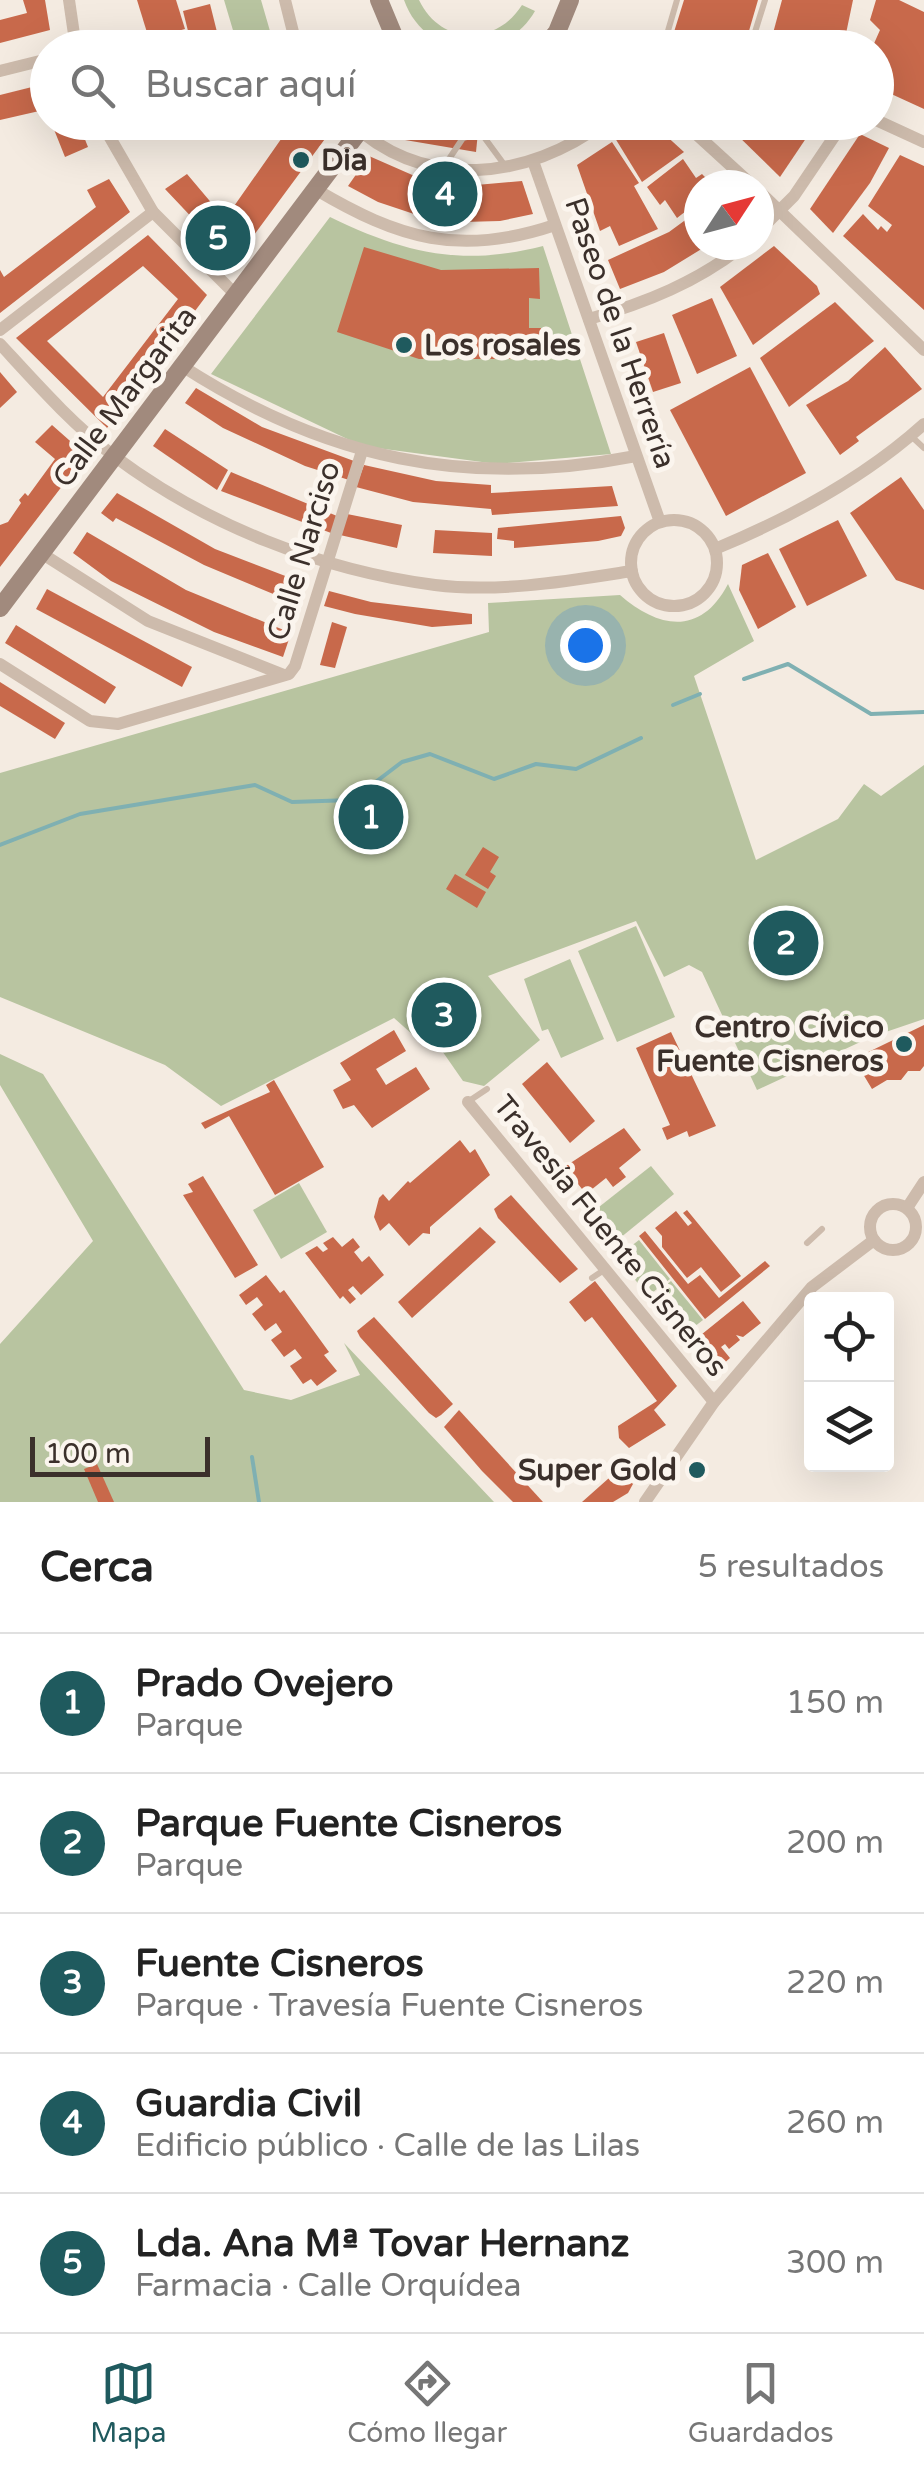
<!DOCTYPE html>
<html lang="es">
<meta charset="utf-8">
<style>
body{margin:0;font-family:"Varela Round",sans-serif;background:#f2f2f2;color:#222}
.controls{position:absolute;right:30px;bottom:30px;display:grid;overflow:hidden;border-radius:10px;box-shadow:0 10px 40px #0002}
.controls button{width:90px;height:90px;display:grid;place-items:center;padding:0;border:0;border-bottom:2px solid #e0e0e0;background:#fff;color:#222;font:50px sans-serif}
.compass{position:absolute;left:684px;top:170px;width:90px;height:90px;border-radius:50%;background:#fff;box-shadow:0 10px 40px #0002;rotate:54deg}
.scale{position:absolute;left:30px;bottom:25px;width:180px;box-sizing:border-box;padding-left:10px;border:5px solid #3b302b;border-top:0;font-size:28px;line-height:35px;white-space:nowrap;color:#3b302b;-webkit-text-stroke:8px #fbf5ee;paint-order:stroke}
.you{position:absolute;left:585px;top:645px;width:35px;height:35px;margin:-25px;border:8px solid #fff;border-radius:50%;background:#1a73e8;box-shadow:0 0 0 15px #1a73e833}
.badge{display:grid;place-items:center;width:65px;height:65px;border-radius:50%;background:#1f5a5e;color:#fff;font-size:32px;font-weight:700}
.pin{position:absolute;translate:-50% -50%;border:5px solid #fff;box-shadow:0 2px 10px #0006}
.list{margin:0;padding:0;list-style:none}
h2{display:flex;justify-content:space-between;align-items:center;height:130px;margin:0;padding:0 40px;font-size:42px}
h2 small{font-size:32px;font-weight:400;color:#767676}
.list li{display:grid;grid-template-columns:65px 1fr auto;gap:30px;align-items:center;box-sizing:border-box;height:140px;padding:0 40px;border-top:2px solid #e0e0e0}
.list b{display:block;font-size:38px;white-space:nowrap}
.list p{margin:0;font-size:32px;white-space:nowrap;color:#767676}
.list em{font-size:32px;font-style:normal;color:#767676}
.icon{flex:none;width:55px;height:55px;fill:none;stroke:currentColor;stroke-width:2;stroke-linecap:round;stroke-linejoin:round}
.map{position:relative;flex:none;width:924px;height:1502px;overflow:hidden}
.search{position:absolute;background:#fff;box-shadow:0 10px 40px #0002;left:30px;right:30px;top:30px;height:110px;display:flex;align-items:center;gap:25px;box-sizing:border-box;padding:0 35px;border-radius:55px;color:#767676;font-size:38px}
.sheet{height:830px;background:#fff}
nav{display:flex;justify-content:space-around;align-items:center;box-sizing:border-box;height:140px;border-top:2px solid #e0e0e0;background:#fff;font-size:28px;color:#767676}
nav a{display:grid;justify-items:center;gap:5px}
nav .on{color:#1f5a5e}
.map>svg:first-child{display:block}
.green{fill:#b8c4a0}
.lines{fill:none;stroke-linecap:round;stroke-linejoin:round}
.stream{stroke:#7fb0b2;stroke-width:4}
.building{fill:#c8694b;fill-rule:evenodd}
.lane{stroke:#cdbbac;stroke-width:6}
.street{stroke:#cdbbac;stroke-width:12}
.secondary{stroke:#a18a7d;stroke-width:18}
.poi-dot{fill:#1f5a5e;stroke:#fbf5ee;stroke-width:4}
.labels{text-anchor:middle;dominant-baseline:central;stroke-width:10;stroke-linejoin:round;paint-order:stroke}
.poi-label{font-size:30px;font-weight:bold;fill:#3b302b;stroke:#fbf5ee;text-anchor:start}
.street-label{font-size:30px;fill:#3b302b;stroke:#fbf5ee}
</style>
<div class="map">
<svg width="924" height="1502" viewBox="0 0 924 1502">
<rect width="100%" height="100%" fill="#f4ebe1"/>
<!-- green -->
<g class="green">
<path d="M224,0H261L272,38L238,47Z"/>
<path d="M404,0H419C441,46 496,46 522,5L535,11C504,65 425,60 404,0Z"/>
<path d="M330,217C404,253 461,267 543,246L611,454L497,464L362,446L211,374Z"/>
<path d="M728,584L754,641L694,676L756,860L838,819L864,784L881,796L924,765V1019L871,1037L757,1090L702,972L689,965L664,977L636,921L488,976L540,1040L484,1086L463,1081L431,1035L421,1042L394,1018L221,1106L165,1065L0,997V773L489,632L488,603L620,595C659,629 701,636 728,584Z"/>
<path d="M636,926L675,1017L617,1042L578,951Z"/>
<path d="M570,959L604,1039L561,1058L548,1029L542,1031L524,979Z"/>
<path d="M0,1054L43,1074L244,1390L291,1400L360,1375L344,1343L494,1502H0V1344L93,1241L0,1085Z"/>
<path d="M651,1166L674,1194L609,1247L585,1218Z"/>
<path d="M299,1183L327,1232L281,1259L253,1210Z"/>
<path d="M639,1240L670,1279L648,1296L617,1257Z"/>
<path d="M671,1281L703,1320L681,1337L650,1298Z"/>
</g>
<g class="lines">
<!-- stream -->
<g class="stream">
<path d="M744,679L788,664L871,714L924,712"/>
<path d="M673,705L700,694"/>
<path d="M0,845L80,814L255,785L292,802L352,800L402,762L430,754L494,779L536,764L576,769L641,738"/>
<path d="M252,1457L259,1502"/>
</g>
</g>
<!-- building -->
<g class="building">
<path d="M23,0H45L50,30L0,43V20L27,13Z"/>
<path d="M137,0H176L185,29L149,39Z"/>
<path d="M684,0H758L744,48H669Z"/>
<path d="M782,0H853L843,48H769Z"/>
<path d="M876,0H899L924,12V109L876,87V48H872L880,30L870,20Z"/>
<path d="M210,4L218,36L191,43L183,11Z"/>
<path d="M48,83V109L0,120V95Z"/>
<path d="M51,122H78L88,147L65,157Z"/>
<path d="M293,122H327L333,128L234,262L165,189L187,174L225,219Z"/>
<path d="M406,122H479L476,152L405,140Z"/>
<path d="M630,122H651L684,152L642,182L615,138Z"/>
<path d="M735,122H817L780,177L731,129Z"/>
<path d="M860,134L889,148L870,183L833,233L810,209Z"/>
<path d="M612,142L639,183L634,186L658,229L619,246L610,226L600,231L577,165Z"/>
<path d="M900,155L924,166V310L843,236L863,214L878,230L881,226L887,232L892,225L868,206Z"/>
<path d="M369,156L426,181L465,186L522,181L533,214L500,221L463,222L420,216L378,202L348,186Z"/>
<path d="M683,159L696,178L702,174L713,185H699V201L677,218L665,200L660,205L647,187Z"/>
<path d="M109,179L130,212L0,313V270L4,277L96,207L87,190Z"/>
<path d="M699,210V245H708L664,272L620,289L608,260L669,232Z"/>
<path d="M148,235L207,295L107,428L16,338ZM143,266L178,299L103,397L47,341Z"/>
<path d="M774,246L817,286L820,294L753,345L720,287Z"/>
<path d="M364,247L441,270L539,268L540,299L529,298V328H541L543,359H419L337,332Z"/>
<path d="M712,298L737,356L697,374L672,315Z"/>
<path d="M835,302L874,341L789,407L760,358Z"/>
<path d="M664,333L681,383L653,392L636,342Z"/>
<path d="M885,347L922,389L856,437L859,441L840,455L806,405L848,381Z"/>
<path d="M750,367L806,473L726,516L670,410Z"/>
<path d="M0,372L17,392L0,408Z"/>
<path d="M196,388L262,427L354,461L349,480L305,466L223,428L185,403Z"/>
<path d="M52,425L86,455L0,567V525L8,522L21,503L19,500L25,493L28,496L55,459L35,442Z"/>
<path d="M165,429L228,470L217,490L153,446Z"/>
<path d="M364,465L436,481L491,485V493L612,486L618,506L492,515L491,509L413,502L356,487Z"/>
<path d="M231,472L337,516L331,533L221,491Z"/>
<path d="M901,477L924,510V590L896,580L850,513Z"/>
<path d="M117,493L215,549L301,582L295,603L204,565L116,518L113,522L101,513Z"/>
<path d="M347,514L402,525L397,548L340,535Z"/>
<path d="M621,516L625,528L621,536L598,541L514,548V541L497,539L498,528Z"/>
<path d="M838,520L867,576L807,606L779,549Z"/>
<path d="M435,530L492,533V556L433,553Z"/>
<path d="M87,532L186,590L291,633L283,657L214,632L111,581L73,553Z"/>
<path d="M768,553L796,607L758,629L739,590L742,565Z"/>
<path d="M47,589L192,667L182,687L36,609Z"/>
<path d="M329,591L371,602L472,614V624L432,627L355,614L324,606Z"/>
<path d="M332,622L347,627L335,668L320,665Z"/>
<path d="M16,625L116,687L105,704L5,643Z"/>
<path d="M0,682L65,723L55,739L0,706Z"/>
<path d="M483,847L499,857L490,872L496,876L488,889L465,875Z"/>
<path d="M455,874L486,892L477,908L446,889Z"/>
<path d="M924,1025V1066L920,1071H908L901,1080H887L872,1089L854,1059Z"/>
<path d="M394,1030L406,1051L376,1069L386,1085L416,1067L430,1089L372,1128L354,1105L343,1109L333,1090L351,1080L340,1063Z"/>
<path d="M671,1032L716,1126L689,1137L687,1131L667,1140L662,1128L670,1125L636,1048Z"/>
<path d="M547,1062L595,1121L570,1143L522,1084Z"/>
<path d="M274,1080L324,1167L275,1195L229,1116L205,1129L201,1123L270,1092L266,1085Z"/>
<path d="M624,1128L641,1150L619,1168L626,1177L613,1187L606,1178L586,1194L574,1179L560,1190L549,1177Z"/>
<path d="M460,1140L470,1153L475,1149L490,1175L430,1227V1234L423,1233L409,1246L389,1223L380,1231L374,1217L379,1198L383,1194L389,1201L408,1181L410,1183Z"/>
<path d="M203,1176L258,1265L235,1278L183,1195L193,1192L188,1184Z"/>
<path d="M511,1195L578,1269L560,1283L498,1218L494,1209Z"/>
<path d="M687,1210L741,1276L721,1292L701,1267L687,1278L662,1247V1236L655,1228L676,1211L688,1226L692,1223L683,1213Z"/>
<path d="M480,1227L496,1242L412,1318L398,1302Z"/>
<path d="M645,1231L688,1284L700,1275L719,1298L765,1261L770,1266L705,1319L639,1236Z"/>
<path d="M333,1237L342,1247L353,1238L360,1247L354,1252L362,1262L369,1256L384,1275L361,1295L353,1286L348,1290L356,1299L350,1304L343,1296L340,1299L305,1253L317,1246L323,1252L328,1249L323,1243Z"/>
<path d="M266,1275L280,1293L284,1290L329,1352L324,1355L337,1371L317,1386L311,1379L303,1384L290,1366L302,1358L295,1349L284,1357L271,1340L282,1332L276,1323L265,1331L252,1314L263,1305L257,1297L246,1305L239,1295Z"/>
<path d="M595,1281L677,1386L654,1410L666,1425L629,1448L619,1438L618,1426L657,1401L592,1317L585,1322L569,1302Z"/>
<path d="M743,1301L761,1323L743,1337L736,1335L740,1340L729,1349L725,1344L721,1347L730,1358L714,1372L691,1343Z"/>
<path d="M374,1317L453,1404L441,1415L436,1418L429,1413L360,1337L357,1331Z"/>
<path d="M459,1410L543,1502H513L482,1471L444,1427Z"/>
<path d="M97,1464L114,1502H98L84,1469Z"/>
<path d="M618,1470L633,1484L628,1493L613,1502H582Z"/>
</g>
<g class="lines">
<!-- lane -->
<g class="lane">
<path d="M663,48L677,0"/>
<path d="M750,48L765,0"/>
<path d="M481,133L506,167"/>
<path d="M443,168L463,138L518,122"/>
<path d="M911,436L924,448"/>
<path d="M469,1101L487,1089"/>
<path d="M807,1243L822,1229"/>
<path d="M592,1278L604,1270"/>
</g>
<!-- street -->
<g class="street">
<path d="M69,0L76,48"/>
<path d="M285,0L297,48"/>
<path d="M557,32L583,48"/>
<path d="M0,71L48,59"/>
<path d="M876,120L924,142"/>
<path d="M101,122L153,212L236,295"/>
<path d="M350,122C425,192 527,180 605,122"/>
<path d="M683,122L752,185"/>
<path d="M533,161L660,522"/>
<path d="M315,189C399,239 460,257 555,225"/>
<path d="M759,191L924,350"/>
<path d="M759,231L794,196L844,122"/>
<path d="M589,319C645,303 698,282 744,245"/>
<path d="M0,330L153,212"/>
<path d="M0,344C36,383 72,424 114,456C206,525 320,570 435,585C500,593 568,581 632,571"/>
<path d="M182,366C326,459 467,489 636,456"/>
<circle cx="674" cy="563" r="43"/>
<path d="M715,549C790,518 863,479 924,424"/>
<path d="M41,553L148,621L284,675"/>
<path d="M0,664L90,721L118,724L289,674L295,666L362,451"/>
<path d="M468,1102L714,1402"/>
<circle cx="893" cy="1227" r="23"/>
<path d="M907,1208L924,1182"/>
<path d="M645,1502L714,1402L812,1287L874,1240"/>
</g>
<!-- secondary -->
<g class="secondary">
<path d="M379,0L394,36L405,48"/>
<path d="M544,48L557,32L570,0"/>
<path d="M0,608L366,122"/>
</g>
</g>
<!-- markers -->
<g class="poi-dot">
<circle cx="301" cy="160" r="10"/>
<circle cx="404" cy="345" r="10"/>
<circle cx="904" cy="1044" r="10"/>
<circle cx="697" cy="1470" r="10"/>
</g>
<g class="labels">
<!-- poi labels -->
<g class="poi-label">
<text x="321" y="160">Dia</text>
<text x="424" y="345">Los rosales</text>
<text x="884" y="1027" text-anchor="end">Centro Cívico<tspan x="884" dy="34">Fuente Cisneros</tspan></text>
<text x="677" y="1470" text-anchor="end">Super Gold</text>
</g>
<!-- street labels -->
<g class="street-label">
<text transform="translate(620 333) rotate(71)">Paseo de la Herrería</text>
<text transform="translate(125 397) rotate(-53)">Calle Margarita</text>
<text transform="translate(304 551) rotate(-73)">Calle Narciso</text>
<text transform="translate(610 1236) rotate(51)">Travesía Fuente Cisneros</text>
</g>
</g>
</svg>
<div class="controls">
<button><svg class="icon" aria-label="locate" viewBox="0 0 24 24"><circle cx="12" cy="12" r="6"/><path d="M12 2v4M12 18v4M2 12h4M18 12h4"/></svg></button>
<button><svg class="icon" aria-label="layers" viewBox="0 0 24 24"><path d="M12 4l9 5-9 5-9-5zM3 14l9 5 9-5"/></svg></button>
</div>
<svg class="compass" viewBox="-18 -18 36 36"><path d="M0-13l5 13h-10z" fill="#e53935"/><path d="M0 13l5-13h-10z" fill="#767676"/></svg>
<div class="scale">100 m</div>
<div class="you"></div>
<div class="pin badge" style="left:371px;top:817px">1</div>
<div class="pin badge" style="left:786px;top:943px">2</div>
<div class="pin badge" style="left:444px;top:1015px">3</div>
<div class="pin badge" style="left:445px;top:194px">4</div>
<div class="pin badge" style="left:218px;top:238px">5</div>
<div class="search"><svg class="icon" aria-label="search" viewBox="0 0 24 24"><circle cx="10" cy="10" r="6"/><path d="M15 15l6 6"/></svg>Buscar aquí</div>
</div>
<section class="sheet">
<h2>Cerca<small>5 resultados</small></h2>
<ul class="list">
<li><span class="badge">1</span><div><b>Prado Ovejero</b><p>Parque</p></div><em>150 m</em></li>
<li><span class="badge">2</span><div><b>Parque Fuente Cisneros</b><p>Parque</p></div><em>200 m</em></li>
<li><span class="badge">3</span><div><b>Fuente Cisneros</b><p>Parque · Travesía Fuente Cisneros</p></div><em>220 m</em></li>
<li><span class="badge">4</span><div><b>Guardia Civil</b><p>Edificio público · Calle de las Lilas</p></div><em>260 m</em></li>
<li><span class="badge">5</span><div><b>Lda. Ana Mª Tovar Hernanz</b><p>Farmacia · Calle Orquídea</p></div><em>300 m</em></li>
</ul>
</section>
<nav>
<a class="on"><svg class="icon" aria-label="map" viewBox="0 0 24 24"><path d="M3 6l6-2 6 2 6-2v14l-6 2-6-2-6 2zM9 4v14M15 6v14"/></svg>Mapa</a>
<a><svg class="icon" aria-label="directions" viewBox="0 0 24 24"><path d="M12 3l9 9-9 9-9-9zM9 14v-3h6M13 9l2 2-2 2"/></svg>Cómo llegar</a>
<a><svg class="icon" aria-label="saved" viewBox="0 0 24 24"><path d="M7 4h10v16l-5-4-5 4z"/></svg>Guardados</a>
</nav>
